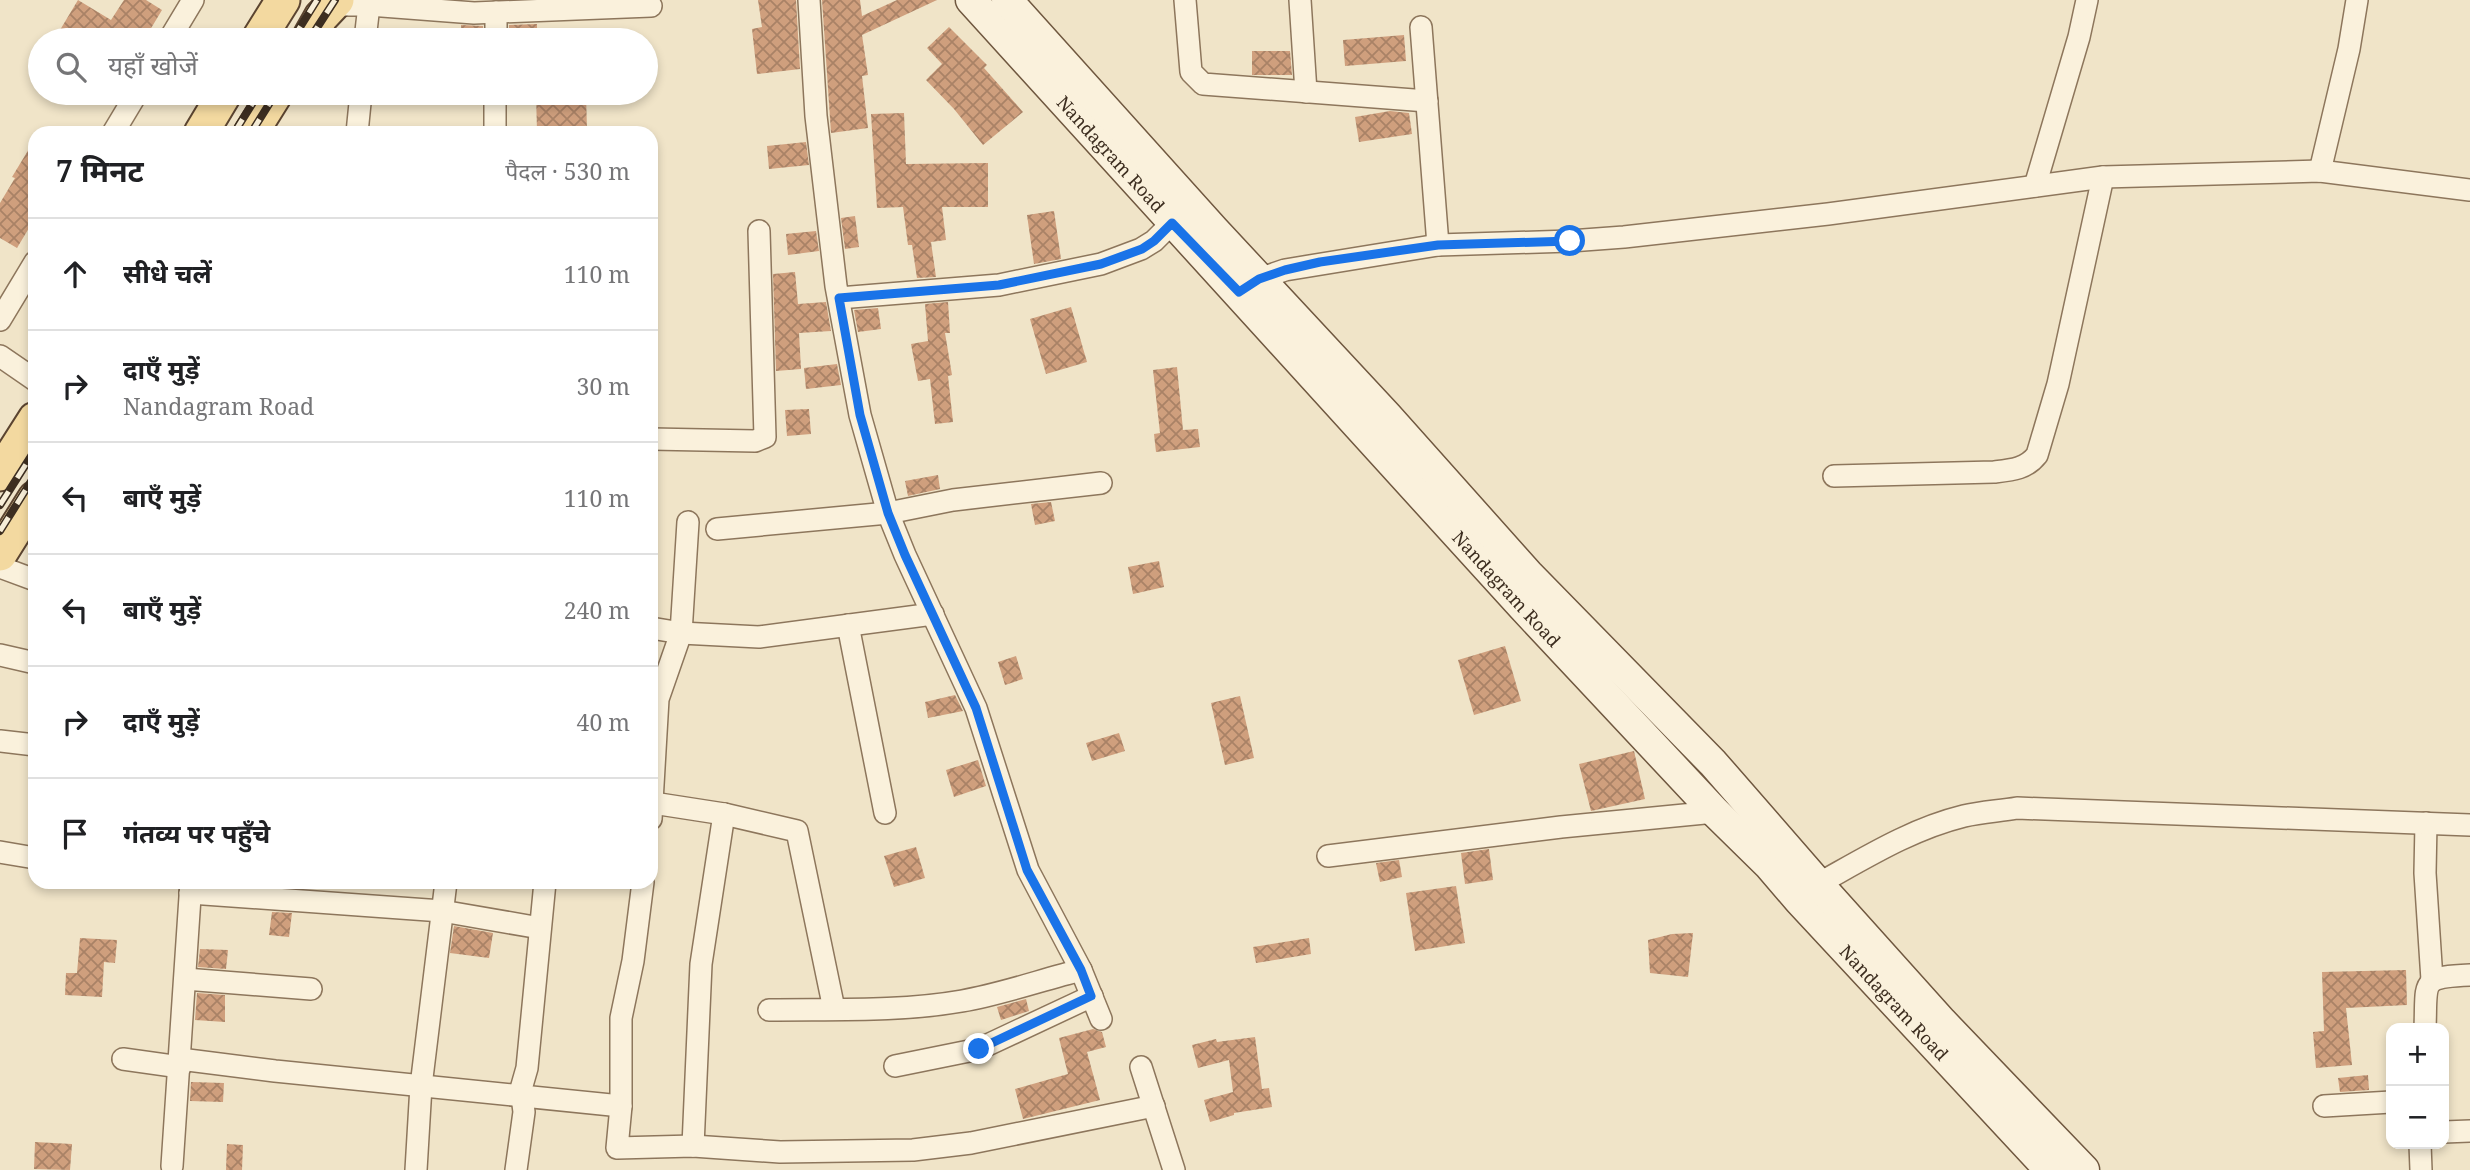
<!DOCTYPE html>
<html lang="hi">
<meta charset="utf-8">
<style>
body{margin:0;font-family:"Noto Serif","Noto Sans Devanagari",serif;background:#f2f2f2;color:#202124}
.controls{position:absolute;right:21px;bottom:21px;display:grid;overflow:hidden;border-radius:14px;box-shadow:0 4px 10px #0003}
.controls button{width:63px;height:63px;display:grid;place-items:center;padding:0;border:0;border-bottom:2px solid #e0e0e0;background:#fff;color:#202124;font:35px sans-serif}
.stop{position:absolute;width:21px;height:21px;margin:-16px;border:5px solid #1a73e8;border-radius:50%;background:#fff}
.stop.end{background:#1a73e8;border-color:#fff;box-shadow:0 2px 7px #0008}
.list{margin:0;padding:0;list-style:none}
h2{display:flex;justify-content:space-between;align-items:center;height:91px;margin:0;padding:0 28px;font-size:30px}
h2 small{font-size:23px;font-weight:400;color:#757577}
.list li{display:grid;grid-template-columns:46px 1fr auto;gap:21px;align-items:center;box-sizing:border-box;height:112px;padding:0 28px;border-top:2px solid #e0e0e0}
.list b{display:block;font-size:26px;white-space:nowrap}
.list p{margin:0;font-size:23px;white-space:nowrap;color:#757577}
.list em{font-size:23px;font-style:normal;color:#757577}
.icon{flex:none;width:38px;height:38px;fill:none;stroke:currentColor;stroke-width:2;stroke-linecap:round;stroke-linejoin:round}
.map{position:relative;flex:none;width:2470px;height:1170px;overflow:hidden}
.search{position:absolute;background:#fff;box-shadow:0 4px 10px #0003;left:28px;top:28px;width:630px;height:77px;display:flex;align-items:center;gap:18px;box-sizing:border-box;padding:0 24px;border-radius:38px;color:#757577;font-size:26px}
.panel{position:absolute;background:#fff;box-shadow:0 4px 10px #0003;left:28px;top:126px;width:630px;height:763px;border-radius:21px}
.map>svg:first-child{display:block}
.building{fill:url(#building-cross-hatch)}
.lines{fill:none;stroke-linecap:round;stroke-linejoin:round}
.street-casing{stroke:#8d765c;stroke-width:24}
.secondary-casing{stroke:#6f573f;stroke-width:33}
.primary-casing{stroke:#5b4430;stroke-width:37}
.street{stroke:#faf1dc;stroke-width:21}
.secondary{stroke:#faf1dc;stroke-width:30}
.primary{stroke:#f3d9a0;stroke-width:33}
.rail-casing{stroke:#3d2e20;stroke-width:8}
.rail{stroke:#f7eed8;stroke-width:5;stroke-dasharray:16;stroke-linecap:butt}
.route{stroke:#1a73e8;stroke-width:9}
.labels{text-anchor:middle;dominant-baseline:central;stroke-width:7;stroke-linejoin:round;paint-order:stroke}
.street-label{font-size:18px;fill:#3d2e20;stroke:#f7eed8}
</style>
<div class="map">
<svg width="2470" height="1170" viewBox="0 0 2470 1170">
<defs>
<pattern id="building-cross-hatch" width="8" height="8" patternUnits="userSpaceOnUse" patternTransform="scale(1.75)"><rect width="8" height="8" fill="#cf9f7d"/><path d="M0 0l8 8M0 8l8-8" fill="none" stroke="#a98266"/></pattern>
</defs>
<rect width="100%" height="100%" fill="#f0e4c8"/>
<!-- building -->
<g class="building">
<path d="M78,0L111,20L124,0H146L162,10L144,40H54Z"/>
<path d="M758,0H796L800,69L757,74L752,29L762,27Z"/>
<path d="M822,0H860L862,16L897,0H937L862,35L868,75L862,76L868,128L831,133Z"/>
<path d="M537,24V40H509V25Z"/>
<path d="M461,25L483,26V40H462Z"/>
<path d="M949,27L987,65L984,68L1023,112L983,145L954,109L926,80L942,64L927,48Z"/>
<path d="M1404,35L1406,61L1345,66L1343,40Z"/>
<path d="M1252,51H1290L1292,75H1252Z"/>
<path d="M586,93L587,130L537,131L536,94Z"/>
<path d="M1390,111L1409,113L1412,134L1359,142L1355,117Z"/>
<path d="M904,113L906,164L988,163V207H942L946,240L931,242L936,277L917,278L912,245H908L903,207L877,208L871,114Z"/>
<path d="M35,139V218L17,248L0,238V203L15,178L12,177Z"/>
<path d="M806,142L809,165L769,169L767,146Z"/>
<path d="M1054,211L1061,259L1034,264L1027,215Z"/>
<path d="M855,216L859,247L845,249L841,218Z"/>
<path d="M816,231L819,251L788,255L786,234Z"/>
<path d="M795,272L798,304L826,302L831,331L799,333L801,369L776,371L773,274Z"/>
<path d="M948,302L950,333H945L952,375L948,376L953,422L935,424L930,379L918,381L911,344L928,341L925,304Z"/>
<path d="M1071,307L1087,362L1046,374L1030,319Z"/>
<path d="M878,308L881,329L858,332L854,310Z"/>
<path d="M837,364L841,385L806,389L804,368Z"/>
<path d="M1177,367L1183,430L1198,429L1200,447L1156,452L1154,434L1160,433L1153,370Z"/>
<path d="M809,409L811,434L787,436L785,410Z"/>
<path d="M938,475L940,489L908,496L905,481Z"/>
<path d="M1051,502L1055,521L1035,525L1031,504Z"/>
<path d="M1159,561L1164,587L1133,594L1128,567Z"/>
<path d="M1505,646L1521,701L1474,715L1458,660Z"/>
<path d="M1016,656L1023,679L1005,685L998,662Z"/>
<path d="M955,695L963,711L928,718L925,702Z"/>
<path d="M1240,696L1254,758L1225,765L1211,703Z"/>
<path d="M1119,733L1125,751L1092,761L1086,743Z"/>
<path d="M1634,751L1645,799L1591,811L1579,764Z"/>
<path d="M978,760L986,786L954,797L946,770Z"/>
<path d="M916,847L925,878L894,887L884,856Z"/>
<path d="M1489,849L1493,880L1465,884L1461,853Z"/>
<path d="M1399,860L1402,877L1380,882L1376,863Z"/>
<path d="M1456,886L1465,943L1415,951L1406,893Z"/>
<path d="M272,912L292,913L289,937L269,935Z"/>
<path d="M454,926L493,933L489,958L450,953Z"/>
<path d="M1693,933L1688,977L1650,973L1648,940L1672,934Z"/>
<path d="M80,938L117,940L115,963L104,962L102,997L65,995L66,973H77Z"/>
<path d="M1309,938L1311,954L1256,963L1253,947Z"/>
<path d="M200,949L228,950L226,969L198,967Z"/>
<path d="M2406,970L2407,1005L2346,1008L2352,1065L2316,1068L2313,1032L2324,1031L2322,972Z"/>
<path d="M197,993L225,995V1022L195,1020Z"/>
<path d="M1026,999L1029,1011L1001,1020L997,1007Z"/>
<path d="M1093,1029L1102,1032L1106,1047L1087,1052L1100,1100L1023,1119L1015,1089L1068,1074L1059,1038Z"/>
<path d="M1255,1037L1262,1089L1269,1088L1272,1107L1234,1113V1115L1210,1122L1204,1100L1233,1092L1229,1060L1198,1068L1192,1045L1216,1039L1217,1042Z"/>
<path d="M2368,1075L2369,1090L2340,1092L2338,1078Z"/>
<path d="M191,1082L224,1083L223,1102L190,1101Z"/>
<path d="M35,1142L72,1144L70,1170L34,1169Z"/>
<path d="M227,1144L243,1145L242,1170H226Z"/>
</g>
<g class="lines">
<!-- street casing -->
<g class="street-casing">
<g id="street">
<path d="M809,0L816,116L836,286L860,415L888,513L905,555L976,708L1028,870L1081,970L1101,1019"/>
<path d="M1185,0L1191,72L1203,84L1427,101"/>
<path d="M1300,0L1306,92"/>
<path d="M334,5H369L474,13L651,6"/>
<path d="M1421,27L1438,245"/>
<path d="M169,40L193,0"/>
<path d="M365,40L369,5"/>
<path d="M496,40V12"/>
<path d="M113,133L137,93"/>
<path d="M357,133L361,93"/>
<path d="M495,133V93"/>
<path d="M2320,171L2349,49L2357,0"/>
<path d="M2035,186L2079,37L2087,0"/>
<path d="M1249,285L1259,279L1285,270L1438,245L1570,241L1624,237L1828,214L2103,177L2320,171L2470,190"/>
<path d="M839,298L999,285L1101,264L1141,249L1154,241L1182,213"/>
<path d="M0,320L35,262"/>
<path d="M0,356L35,380"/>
<path d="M651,439L755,441L765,437L759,231"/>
<path d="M1834,476L1994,472C2012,470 2026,469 2037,455L2058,384L2103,177"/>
<path d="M717,529L888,513L953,500L1101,483"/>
<path d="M0,567L35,580"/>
<path d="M848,625L885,813"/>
<path d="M651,628L681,633L759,637L933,614"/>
<path d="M0,655L35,663"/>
<path d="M0,741L35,745"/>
<path d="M653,803L724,814L797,831L834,1009"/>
<path d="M651,819L658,699L681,633L688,522"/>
<path d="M2426,823L2425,873L2432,980"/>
<path d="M0,852L35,858"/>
<path d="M1328,856L1561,827L1715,812"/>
<path d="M643,882L633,961L621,1018V1106L617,1148L693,1146L780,1152L913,1150L971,1143L1154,1106"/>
<path d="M1818,884C1865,858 1911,829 1964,816C1981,812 2000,811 2017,808L2470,825"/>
<path d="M190,893L442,911L540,928"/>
<path d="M185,979L311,989"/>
<path d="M769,1010C833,1009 899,1012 962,1001C1002,994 1041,980 1081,970"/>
<path d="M2425,1028C2427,981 2419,977 2470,975"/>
<path d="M123,1059L180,1067"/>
<path d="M180,1059L275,1071L621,1106"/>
<path d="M895,1066L979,1049L1092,996"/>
<path d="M1141,1067L1174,1170"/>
<path d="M2324,1106L2391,1102"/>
<path d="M2444,1132L2470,1131"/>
<path d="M2420,1144L2421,1170"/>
<path d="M693,1146L701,964L724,814"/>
<path d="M172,1166L191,882"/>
<path d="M416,1170L421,1086L446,882"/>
<path d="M516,1170L524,1112L521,1089L527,1068L545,882"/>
</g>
</g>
<!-- secondary casing -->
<g class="secondary-casing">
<g id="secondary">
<path id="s1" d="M971,0L1523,607L1715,812L1769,865L1799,900L2050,1170"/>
<path d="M1007,0L1214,230L1387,416L1528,574L1713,763L1828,895L1942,1022L2084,1170"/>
</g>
</g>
<!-- primary casing -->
<g class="primary-casing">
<g id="primary">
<path d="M258,40L283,0"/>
<path d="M308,40L321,17L337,0"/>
<path d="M201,133L225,93"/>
<path d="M251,133L276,93"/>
<path d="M0,474L35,419"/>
<path d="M0,554L35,498"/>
</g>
</g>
<!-- street -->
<use href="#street" class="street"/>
<!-- secondary -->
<use href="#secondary" class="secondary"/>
<!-- primary -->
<use href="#primary" class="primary"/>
<!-- rail casing -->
<g class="rail-casing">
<g id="rail">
<path d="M292,40L317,0"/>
<path d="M309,40L335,0"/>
<path d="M234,133L259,93"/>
<path d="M251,133L276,93"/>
<path d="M0,505L35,450"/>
<path d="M0,531L35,475"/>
</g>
</g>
<!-- rail -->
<use href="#rail" class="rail"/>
</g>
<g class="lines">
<!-- route -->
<path class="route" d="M979,1049L1091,996L1081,970L1027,870L976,708L905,555L888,513L860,415L839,298L999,285L1101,264L1142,249L1154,241L1172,223L1239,292L1259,279L1285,270L1320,262L1438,245L1570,241"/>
</g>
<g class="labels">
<!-- street labels -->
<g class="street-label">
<text stroke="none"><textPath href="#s1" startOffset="208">Nandagram Road</textPath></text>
<text stroke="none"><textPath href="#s1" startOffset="796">Nandagram Road</textPath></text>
<text stroke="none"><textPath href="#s1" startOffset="1363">Nandagram Road</textPath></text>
</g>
</g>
</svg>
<div class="controls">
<button>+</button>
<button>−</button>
</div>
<div class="stop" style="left:1570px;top:241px"></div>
<div class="stop end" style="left:979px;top:1049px"></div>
<div class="search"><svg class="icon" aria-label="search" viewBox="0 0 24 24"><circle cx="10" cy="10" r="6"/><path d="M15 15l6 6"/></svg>यहाँ खोजें</div>
<section class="panel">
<h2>7 मिनट<small>पैदल · 530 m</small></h2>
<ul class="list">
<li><svg class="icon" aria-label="ahead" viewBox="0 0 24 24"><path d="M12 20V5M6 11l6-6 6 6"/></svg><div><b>सीधे चलें</b></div><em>110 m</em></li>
<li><svg class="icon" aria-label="right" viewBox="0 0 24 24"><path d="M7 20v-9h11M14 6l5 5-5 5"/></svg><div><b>दाएँ मुड़ें</b><p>Nandagram Road</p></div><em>30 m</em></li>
<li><svg class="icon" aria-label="left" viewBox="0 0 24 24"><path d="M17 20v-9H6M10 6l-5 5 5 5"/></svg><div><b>बाएँ मुड़ें</b></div><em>110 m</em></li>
<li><svg class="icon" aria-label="left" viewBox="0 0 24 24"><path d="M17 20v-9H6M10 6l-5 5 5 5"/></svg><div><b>बाएँ मुड़ें</b></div><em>240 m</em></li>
<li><svg class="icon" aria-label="right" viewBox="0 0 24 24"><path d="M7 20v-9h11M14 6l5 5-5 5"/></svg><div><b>दाएँ मुड़ें</b></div><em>40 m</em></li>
<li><svg class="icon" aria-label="arrive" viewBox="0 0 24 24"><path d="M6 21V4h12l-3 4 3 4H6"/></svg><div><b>गंतव्य पर पहुँचे</b></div></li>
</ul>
</section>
</div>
